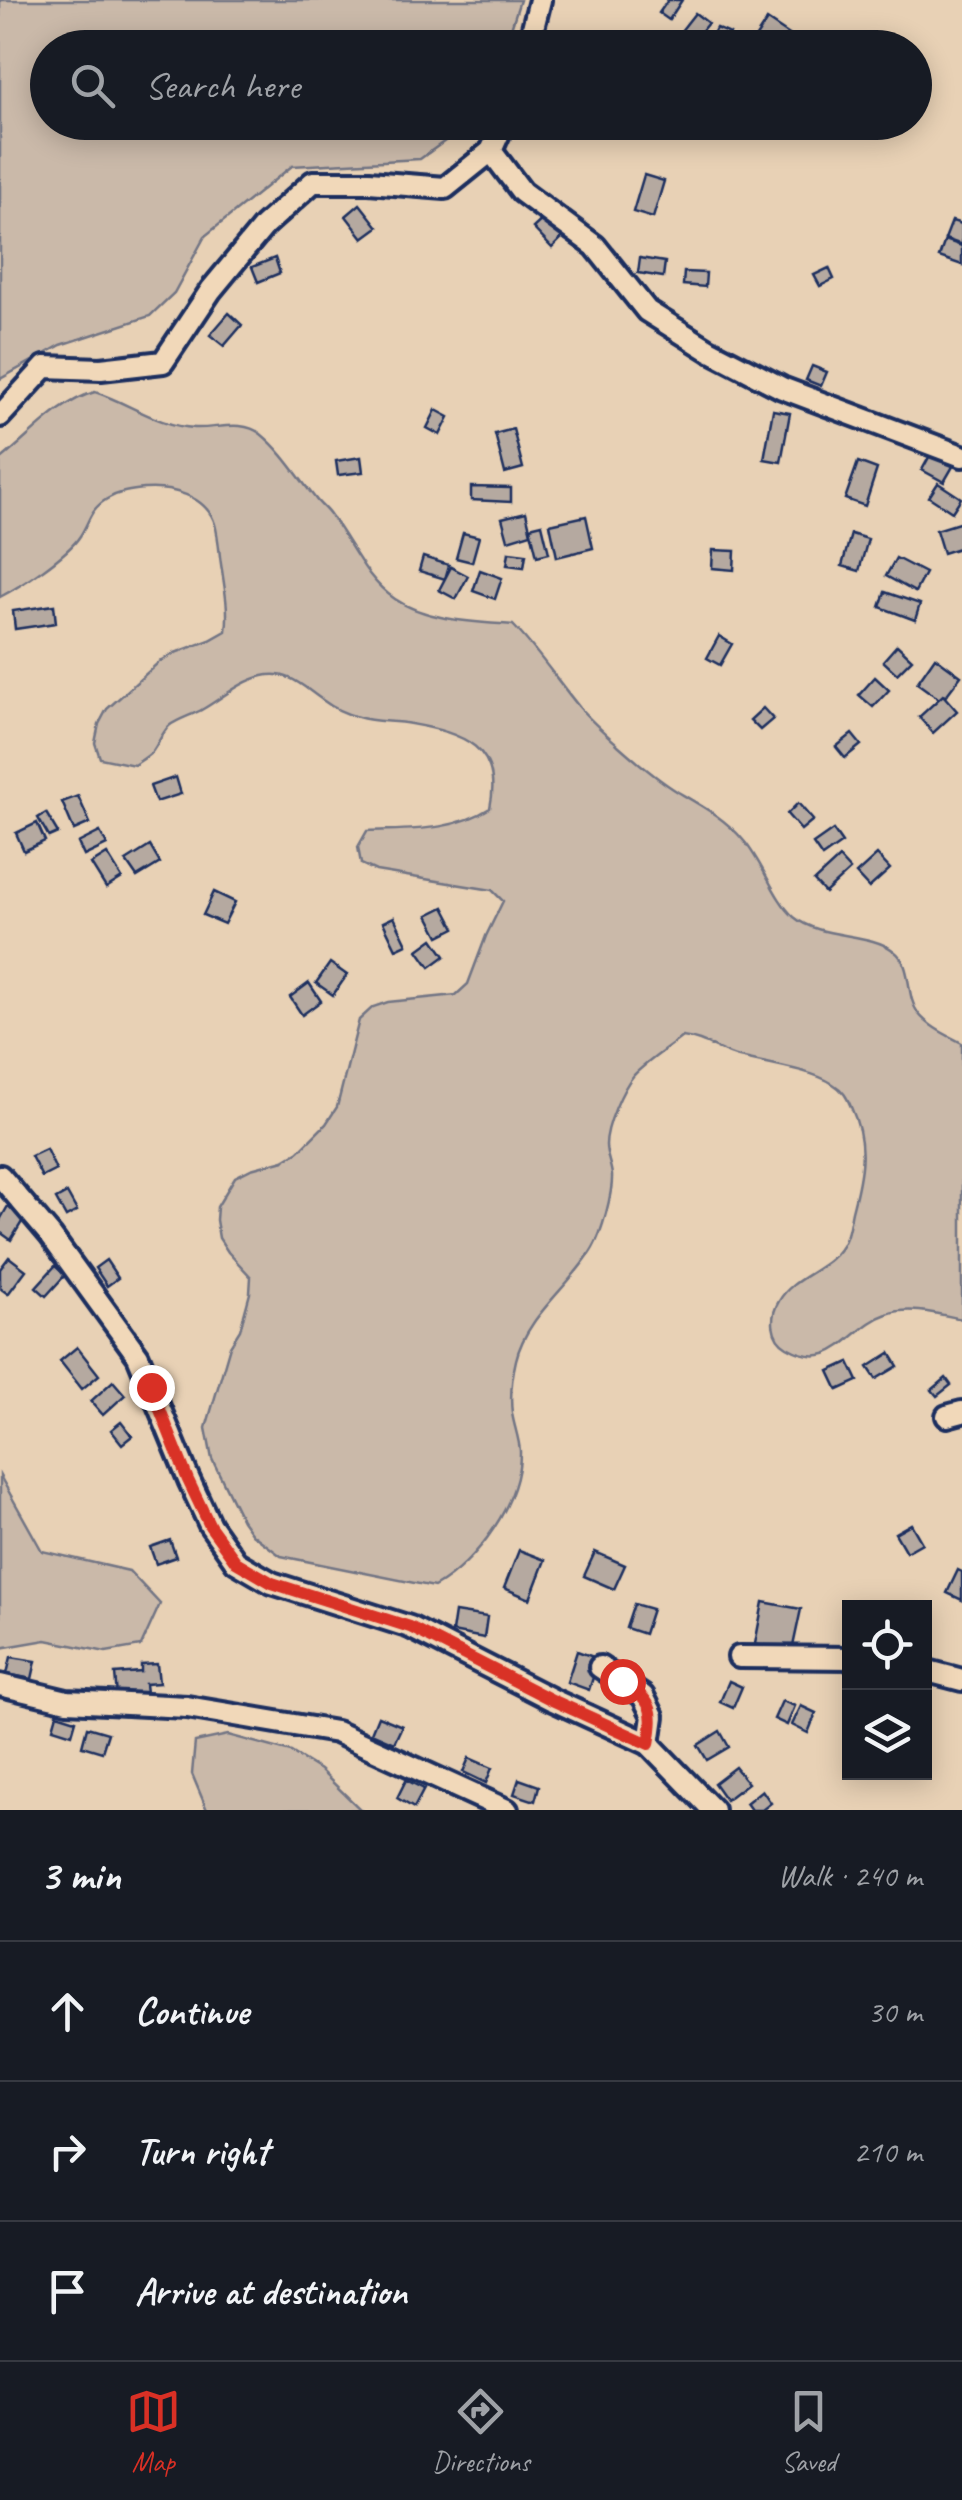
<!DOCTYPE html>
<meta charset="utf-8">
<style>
body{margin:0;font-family:Caveat,sans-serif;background:#20242c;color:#f1f3f6}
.controls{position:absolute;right:30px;bottom:30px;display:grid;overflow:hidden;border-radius:0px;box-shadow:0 5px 25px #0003}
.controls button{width:90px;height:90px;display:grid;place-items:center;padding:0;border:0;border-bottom:2px solid #363941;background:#171b24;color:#f1f3f6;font:50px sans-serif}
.stop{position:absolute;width:30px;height:30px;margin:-22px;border:8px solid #d93025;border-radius:50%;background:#fff}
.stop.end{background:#d93025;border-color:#fff;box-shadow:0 2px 10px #0008}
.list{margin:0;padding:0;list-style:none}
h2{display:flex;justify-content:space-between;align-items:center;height:130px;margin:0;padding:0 40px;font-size:42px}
h2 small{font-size:32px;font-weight:400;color:#9ea1a6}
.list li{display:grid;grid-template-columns:65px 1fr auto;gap:30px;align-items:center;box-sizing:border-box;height:140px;padding:0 40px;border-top:2px solid #363941}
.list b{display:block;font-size:38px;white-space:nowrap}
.list em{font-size:32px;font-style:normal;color:#9ea1a6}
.icon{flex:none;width:55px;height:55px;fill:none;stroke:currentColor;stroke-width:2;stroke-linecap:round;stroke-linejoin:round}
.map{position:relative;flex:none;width:962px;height:1810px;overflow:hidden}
.search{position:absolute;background:#171b24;box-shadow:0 5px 25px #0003;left:30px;right:30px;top:30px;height:110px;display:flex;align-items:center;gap:25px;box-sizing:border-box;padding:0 35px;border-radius:55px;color:#9ea1a6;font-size:38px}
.sheet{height:550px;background:#171b24}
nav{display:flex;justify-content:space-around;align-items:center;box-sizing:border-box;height:140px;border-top:2px solid #363941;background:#171b24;font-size:28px;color:#9ea1a6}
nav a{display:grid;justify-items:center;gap:5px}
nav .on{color:#d93025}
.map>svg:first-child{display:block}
.green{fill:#cab9a9;stroke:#727484;stroke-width:2.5}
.building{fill:#b5a9a0;stroke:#1b2f5e;stroke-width:2.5}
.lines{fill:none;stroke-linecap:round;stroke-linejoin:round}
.minor-casing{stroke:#1b2f5e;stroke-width:28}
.minor{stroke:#f1d8b9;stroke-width:20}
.route{stroke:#d93025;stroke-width:12}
</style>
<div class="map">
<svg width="962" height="1810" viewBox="0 0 962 1810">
<rect width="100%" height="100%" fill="#e8d1b5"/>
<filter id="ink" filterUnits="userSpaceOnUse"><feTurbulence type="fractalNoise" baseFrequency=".01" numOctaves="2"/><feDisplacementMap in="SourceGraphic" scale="20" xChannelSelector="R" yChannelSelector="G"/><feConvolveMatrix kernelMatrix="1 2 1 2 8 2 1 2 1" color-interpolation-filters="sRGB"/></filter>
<g filter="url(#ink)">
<!-- green -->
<g class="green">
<path d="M0,0H520L505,47L48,48V122L470,123L420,159L292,166L205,236L174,293L150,316L61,345L0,379Z"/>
<path d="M95,392C129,403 158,426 195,428C217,429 243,419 261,434C283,452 298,477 315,498C319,504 326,509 330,515C351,542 365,579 395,599C427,621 475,622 513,625C538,651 557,680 580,708C591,721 605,733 618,745C636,761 657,779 678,792C702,806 726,819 744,841C763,863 774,899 794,917C820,939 870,932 894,951C913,965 905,995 918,1013C929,1027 947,1035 962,1043V1319C938,1314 911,1306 887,1314C850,1326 835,1375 787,1347C770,1337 770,1316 779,1301C794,1274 833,1270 845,1240C849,1231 850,1220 852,1211C862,1173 868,1144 851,1107C847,1097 843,1090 833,1084C813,1070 764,1063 739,1057C718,1052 705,1039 682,1037C667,1049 648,1061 634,1075C622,1089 606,1126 606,1145C606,1155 611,1165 612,1175C613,1192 602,1233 593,1248C571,1286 526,1316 516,1360C512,1377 510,1397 512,1413C514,1426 519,1438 520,1451C521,1501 477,1563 434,1587L281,1556L252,1534L242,1520L212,1459L206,1428L230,1346L240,1330L250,1293L251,1277L228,1252L219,1238L216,1220L217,1207L235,1177L251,1169L284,1160L299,1151L326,1124L337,1107L359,1020L373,1007L388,1002L456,995L468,984L486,936L503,901L492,890L376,871L361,864L358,847L367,831C410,829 453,832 490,808C503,747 463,733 411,724C393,720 376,723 358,717C347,714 333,708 324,701C304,688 290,670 263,676C241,681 222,698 203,709C193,715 178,719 169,726C162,733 158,744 152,752C147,757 140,761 134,765L100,758L95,743L99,724L107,709L159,662L175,653L210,640L226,631C229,610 225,591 222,570C219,555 219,538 215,524C206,495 170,487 144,489C130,491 118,492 107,499C89,510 90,521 80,536C68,555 21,586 0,597V460C30,437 58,402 95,392Z"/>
<path d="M0,1476L42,1551L129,1571L160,1604L141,1646L106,1652L46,1640L0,1648Z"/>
<path d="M228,1735L291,1752L320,1770L361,1810H207L192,1774L195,1742Z"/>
</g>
<!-- building -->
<g class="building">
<path d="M668,0H682L669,20L659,13Z"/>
<path d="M695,13L708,23L689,46L677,36Z"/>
<path d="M767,20L791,36L783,48H766L754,40Z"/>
<path d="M716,28L730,34L724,48H706Z"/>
<path d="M644,175L664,181L653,218L633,212Z"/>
<path d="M360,204L378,227L363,238L346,216Z"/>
<path d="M545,217L564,236L552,248L533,228Z"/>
<path d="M952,221L962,224V245L945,239Z"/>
<path d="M945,240L962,246V265L939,257Z"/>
<path d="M275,258L280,273L258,282L252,267Z"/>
<path d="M640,258L665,262L663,277L638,273Z"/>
<path d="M829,268L834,279L820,286L814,275Z"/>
<path d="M684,272L706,273L705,287L683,285Z"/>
<path d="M229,313L242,325L224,346L210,335Z"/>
<path d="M812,366L827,372L821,386L806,380Z"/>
<path d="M436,410L449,417L440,435L427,428Z"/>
<path d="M773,410L790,413L781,462L764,459Z"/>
<path d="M513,429L523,468L505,473L495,434Z"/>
<path d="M933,450L955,463L944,482L922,470Z"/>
<path d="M361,457L363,472L338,475L336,461Z"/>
<path d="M858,462L877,469L865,506L845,499Z"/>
<path d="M938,483L961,498L952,512L929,497Z"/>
<path d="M471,487L511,488V502L471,500Z"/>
<path d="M526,512L531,533L508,540L502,518Z"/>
<path d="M586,516L593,548L557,557L550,524Z"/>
<path d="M962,522V547L943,553L936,530Z"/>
<path d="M542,524L549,553L537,556L530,527Z"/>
<path d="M463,533L479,537L472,562L456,558Z"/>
<path d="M851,534L868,539L859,571L842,566Z"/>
<path d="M713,550L735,551L734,570L712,568Z"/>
<path d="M509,552L526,554L524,567L507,565Z"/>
<path d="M423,557L449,565L445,579L419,571Z"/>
<path d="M896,558L925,573L915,592L886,576Z"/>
<path d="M451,567L468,576L456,599L439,590Z"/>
<path d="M480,570L502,578L495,599L473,591Z"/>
<path d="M885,592L920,604L915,620L880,607Z"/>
<path d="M54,605L56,623L15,629L13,611Z"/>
<path d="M719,636L732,644L720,665L707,658Z"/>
<path d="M897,645L912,659L897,674L883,661Z"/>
<path d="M935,657L961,676L942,701L917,683Z"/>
<path d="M875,677L889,690L873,707L859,695Z"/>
<path d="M943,695L957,711L933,733L919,717Z"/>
<path d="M763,708L773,719L760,730L750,720Z"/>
<path d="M852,734L861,745L845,758L836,747Z"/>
<path d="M176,777L181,794L156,802L150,786Z"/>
<path d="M78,796L90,823L74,830L62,802Z"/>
<path d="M798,803L813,820L801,830L787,814Z"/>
<path d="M46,813L58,833L49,837L38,818Z"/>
<path d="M37,823L45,841L24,851L16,833Z"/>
<path d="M833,830L842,843L822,857L813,844Z"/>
<path d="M100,832L107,845L84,856L78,843Z"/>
<path d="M150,846L160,863L137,877L126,861Z"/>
<path d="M107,854L122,878L106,888L91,864Z"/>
<path d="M877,855L890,869L869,888L856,874Z"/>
<path d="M839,858L850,870L825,893L814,881Z"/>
<path d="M214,892L235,902L224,924L203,915Z"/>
<path d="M444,907L455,928L439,936L428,915Z"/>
<path d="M394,917L407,944L396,949L383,922Z"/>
<path d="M433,939L445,956L430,967L418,950Z"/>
<path d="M330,963L347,975L333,995L316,983Z"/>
<path d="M309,983L321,1001L302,1015L290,997Z"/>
<path d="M46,1149L56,1170L42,1177L31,1156Z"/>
<path d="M67,1193L77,1211L66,1217L56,1199Z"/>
<path d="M8,1206L25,1217L11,1240L0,1232V1220Z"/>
<path d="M9,1257L26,1270L8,1294L0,1288V1269Z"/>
<path d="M106,1260L118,1278L107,1286L95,1268Z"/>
<path d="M55,1266L65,1275L46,1296L36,1287Z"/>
<path d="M77,1347L99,1375L82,1389L60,1361Z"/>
<path d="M890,1353L898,1366L876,1379L868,1367Z"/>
<path d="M849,1362L858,1381L838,1390L829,1371Z"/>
<path d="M946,1378L951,1385L937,1396L932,1390Z"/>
<path d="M113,1381L125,1395L103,1415L91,1401Z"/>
<path d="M121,1422L132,1436L122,1444L111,1430Z"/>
<path d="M911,1524L922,1543L906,1552L895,1533Z"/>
<path d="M170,1540L176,1557L156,1564L150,1547Z"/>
<path d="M519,1550L545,1560L530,1599L504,1588Z"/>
<path d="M595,1552L625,1565L614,1589L584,1576Z"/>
<path d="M958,1570L962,1572V1600L947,1593Z"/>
<path d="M763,1602L801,1609L792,1651L755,1644Z"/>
<path d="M634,1604L652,1609L644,1634L626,1628Z"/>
<path d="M455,1612L487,1617L484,1638L452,1632Z"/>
<path d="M577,1651L599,1659L589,1690L567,1682Z"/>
<path d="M11,1657L36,1661L32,1679L7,1674Z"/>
<path d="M157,1664L159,1683L145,1684L146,1693L117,1696L115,1674L141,1672V1665Z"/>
<path d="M729,1681L742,1687L733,1708L720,1702Z"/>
<path d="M782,1701L795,1706L787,1725L774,1719Z"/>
<path d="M801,1706L816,1713L808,1733L792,1725Z"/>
<path d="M57,1714L76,1720L72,1734L53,1728Z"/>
<path d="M378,1716L402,1726L394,1743L371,1733Z"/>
<path d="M87,1727L108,1733L102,1752L82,1746Z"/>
<path d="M720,1731L729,1747L707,1760L698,1745Z"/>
<path d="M469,1758L492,1768L486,1783L463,1772Z"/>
<path d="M735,1767L748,1783L726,1800L714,1783Z"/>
<path d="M519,1779L539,1786L535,1801L514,1794Z"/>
<path d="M406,1780L424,1789L414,1808L397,1798Z"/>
<path d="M762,1790L771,1803L762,1810H751L746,1803Z"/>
</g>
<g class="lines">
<!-- minor casing -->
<g class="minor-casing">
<g id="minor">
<path d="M528,48L540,0"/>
<path d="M491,151L522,192L595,246L647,311L709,350L782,388L962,456"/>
<path d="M0,416L45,367L101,369L163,362L211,290L264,226L313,182H369L445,188L491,151L504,122"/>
<path d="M0,1176L51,1236L138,1356L189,1480L210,1525L236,1562L272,1583L410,1627L553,1700L649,1744L713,1810"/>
<path d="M947,1416L962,1412"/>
<path d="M739,1657L850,1658"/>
<path d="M600,1667L643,1696L653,1716L649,1744"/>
<path d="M924,1670L962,1680"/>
<path d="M0,1685L67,1701L187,1707L336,1732L507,1810"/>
</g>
</g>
<!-- minor -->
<use href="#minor" class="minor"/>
</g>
</g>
<g class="lines" filter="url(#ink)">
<!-- route -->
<path class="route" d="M151,1387L188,1480L210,1526L236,1562L272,1583L410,1627L552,1700L649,1744C655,1708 653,1702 622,1681"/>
</g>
</svg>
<div class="controls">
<button><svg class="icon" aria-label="locate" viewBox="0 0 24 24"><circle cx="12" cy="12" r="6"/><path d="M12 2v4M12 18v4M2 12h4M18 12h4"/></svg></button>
<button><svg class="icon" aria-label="layers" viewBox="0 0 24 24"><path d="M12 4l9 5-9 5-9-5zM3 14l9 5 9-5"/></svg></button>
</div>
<div class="stop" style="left:622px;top:1681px"></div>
<div class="stop end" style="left:151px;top:1387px"></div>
<div class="search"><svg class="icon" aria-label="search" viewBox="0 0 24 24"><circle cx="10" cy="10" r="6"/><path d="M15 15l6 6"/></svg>Search here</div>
</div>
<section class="sheet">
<h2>3 min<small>Walk · 240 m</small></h2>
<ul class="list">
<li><svg class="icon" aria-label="ahead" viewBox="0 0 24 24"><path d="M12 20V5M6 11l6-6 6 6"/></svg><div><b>Continue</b></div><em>30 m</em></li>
<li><svg class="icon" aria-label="right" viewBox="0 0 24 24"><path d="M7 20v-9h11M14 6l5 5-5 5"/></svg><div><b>Turn right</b></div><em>210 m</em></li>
<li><svg class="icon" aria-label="arrive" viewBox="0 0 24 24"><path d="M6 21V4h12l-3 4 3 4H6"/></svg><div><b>Arrive at destination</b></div></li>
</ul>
</section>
<nav>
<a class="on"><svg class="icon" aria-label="map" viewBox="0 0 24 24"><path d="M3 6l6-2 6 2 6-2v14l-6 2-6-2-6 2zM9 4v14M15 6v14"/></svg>Map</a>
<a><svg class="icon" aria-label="directions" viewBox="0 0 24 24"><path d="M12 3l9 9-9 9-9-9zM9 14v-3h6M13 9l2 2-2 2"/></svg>Directions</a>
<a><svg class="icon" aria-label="saved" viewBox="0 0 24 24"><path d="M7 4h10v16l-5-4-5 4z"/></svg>Saved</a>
</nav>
